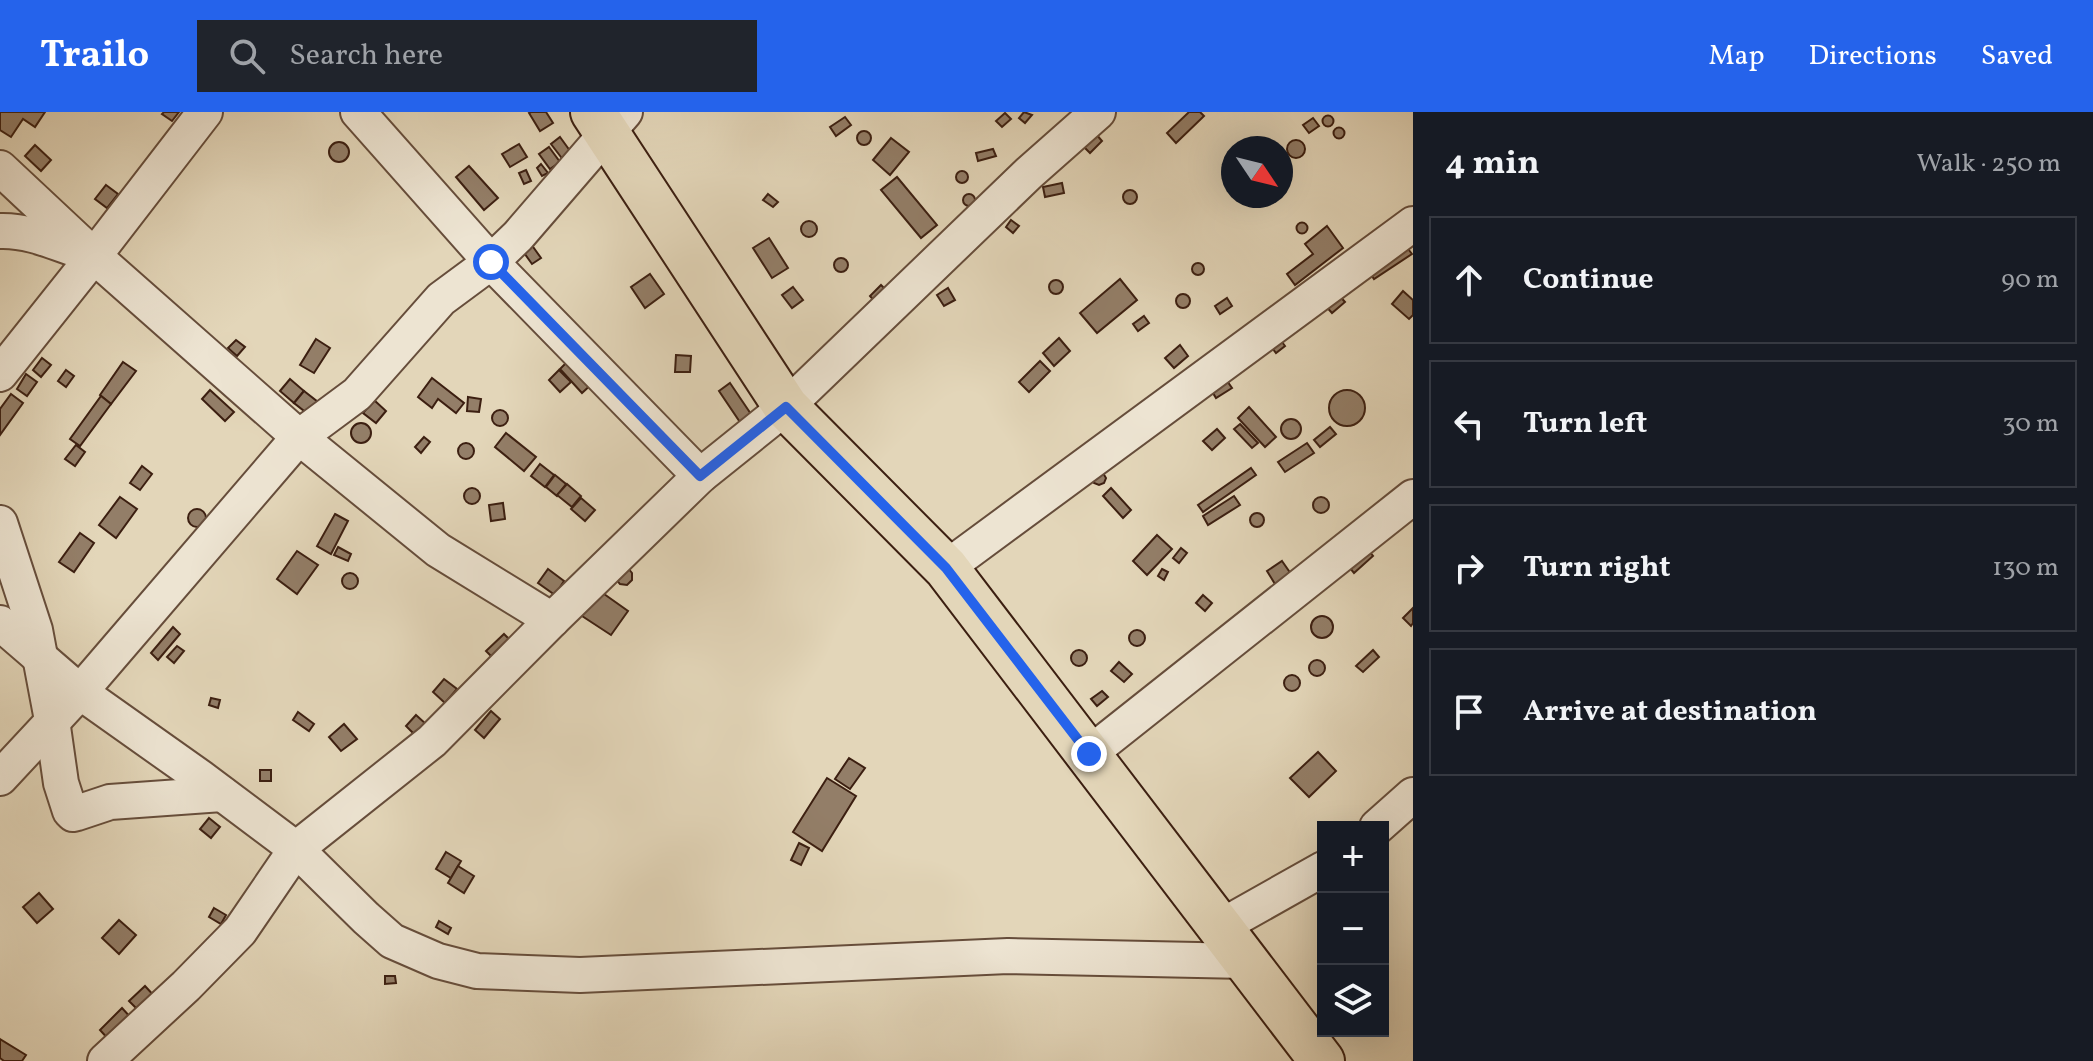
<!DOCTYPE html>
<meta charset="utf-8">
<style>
body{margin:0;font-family:Vollkorn,serif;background:#20242c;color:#f1f3f6}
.controls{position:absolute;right:24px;bottom:24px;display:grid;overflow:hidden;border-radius:0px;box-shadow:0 8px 32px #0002}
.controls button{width:72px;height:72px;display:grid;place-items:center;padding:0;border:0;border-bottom:2px solid #363941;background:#171b24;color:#f1f3f6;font:40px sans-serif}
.compass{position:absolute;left:1221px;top:24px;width:72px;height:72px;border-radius:50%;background:#171b24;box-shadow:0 8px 32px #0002;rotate:125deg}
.stop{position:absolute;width:24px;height:24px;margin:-18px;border:6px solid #2563eb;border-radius:50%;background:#fff}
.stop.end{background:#2563eb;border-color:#fff;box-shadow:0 2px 8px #0008}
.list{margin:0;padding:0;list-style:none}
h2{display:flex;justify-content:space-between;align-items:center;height:104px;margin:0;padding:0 32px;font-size:34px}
h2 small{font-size:26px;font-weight:400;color:#9ea1a6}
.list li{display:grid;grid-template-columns:52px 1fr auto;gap:24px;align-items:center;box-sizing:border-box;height:128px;margin:0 16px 16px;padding:0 16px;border:2px solid #363941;border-radius:0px}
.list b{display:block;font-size:30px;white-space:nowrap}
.list em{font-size:26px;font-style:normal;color:#9ea1a6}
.icon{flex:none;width:44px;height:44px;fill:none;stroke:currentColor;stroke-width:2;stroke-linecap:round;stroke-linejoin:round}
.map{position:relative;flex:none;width:1413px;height:949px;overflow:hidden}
header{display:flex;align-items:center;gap:48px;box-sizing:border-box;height:112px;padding:0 40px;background:#2563eb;color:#fff}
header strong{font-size:38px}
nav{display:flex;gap:44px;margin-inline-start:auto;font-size:28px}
.search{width:560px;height:72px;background:#20242c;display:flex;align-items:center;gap:20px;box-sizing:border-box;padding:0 28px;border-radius:0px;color:#9ea1a6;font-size:30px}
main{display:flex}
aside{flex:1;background:#171b24}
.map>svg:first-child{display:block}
.building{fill:#937e68;stroke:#3c1f11;stroke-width:2}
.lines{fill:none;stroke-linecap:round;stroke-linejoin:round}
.minor-casing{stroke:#664d3b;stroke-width:38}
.major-casing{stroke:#3c1f11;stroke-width:48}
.minor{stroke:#ede4d2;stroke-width:34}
.major{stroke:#e3d6b9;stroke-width:44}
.route{stroke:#2563eb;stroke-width:10}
</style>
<header>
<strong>Trailo</strong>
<div class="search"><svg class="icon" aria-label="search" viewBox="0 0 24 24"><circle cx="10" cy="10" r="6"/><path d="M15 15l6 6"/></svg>Search here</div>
<nav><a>Map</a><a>Directions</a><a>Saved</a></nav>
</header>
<main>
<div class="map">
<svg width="1413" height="949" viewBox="0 0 1413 949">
<rect width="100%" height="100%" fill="#e3d6b9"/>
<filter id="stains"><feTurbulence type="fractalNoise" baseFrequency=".0025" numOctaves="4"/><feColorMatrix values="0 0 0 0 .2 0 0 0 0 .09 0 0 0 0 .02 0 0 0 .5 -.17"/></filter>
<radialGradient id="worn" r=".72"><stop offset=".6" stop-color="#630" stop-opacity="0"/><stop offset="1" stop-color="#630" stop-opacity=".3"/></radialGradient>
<!-- building -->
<g class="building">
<path d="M0,0H45L35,15L23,7L11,25L0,18Z"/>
<path d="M164,0H179L172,9L162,2Z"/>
<path d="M531,0H546L553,11L540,19L529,1Z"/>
<path d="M1024,0L1032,3L1025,11L1019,6Z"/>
<path d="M1189,0H1200L1204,4L1176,31L1167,21Z"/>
<path d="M1005,1L1011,7L1002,15L996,9Z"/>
<circle cx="1328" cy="9" r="5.5"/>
<path d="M845,5L851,13L836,24L830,15Z"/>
<path d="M1313,6L1319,14L1309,21L1303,13Z"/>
<circle cx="1339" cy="21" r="5.5"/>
<circle cx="864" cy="26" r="7"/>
<path d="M1096,22L1102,29L1090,41L1083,34Z"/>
<path d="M560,25L573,43L564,49L551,32Z"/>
<path d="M891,26L909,40L890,63L873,48Z"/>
<circle cx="1296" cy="37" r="9"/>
<circle cx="339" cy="40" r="10"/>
<path d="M519,32L527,45L510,55L502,42Z"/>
<path d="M35,33L51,48L41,59L25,44Z"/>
<path d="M549,35L560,50L550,57L539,42Z"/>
<path d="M993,37L996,44L978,49L976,41Z"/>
<path d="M541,52L548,61L542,64L537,56Z"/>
<path d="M469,54L498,86L484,98L456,65Z"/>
<path d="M526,58L531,69L524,72L519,61Z"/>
<circle cx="962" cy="65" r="6"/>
<path d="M897,65L937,113L921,126L881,78Z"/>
<path d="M1062,71L1064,81L1045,85L1043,75Z"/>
<path d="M106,73L118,82L107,96L95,87Z"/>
<circle cx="1130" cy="85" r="7"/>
<circle cx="969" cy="88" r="6"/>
<path d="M768,82L778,90L773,95L763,88Z"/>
<path d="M1011,108L1019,114L1013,121L1006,115Z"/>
<circle cx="809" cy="117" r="8"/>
<circle cx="1302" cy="116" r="5.5"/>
<path d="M1327,114L1343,136L1295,173L1287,162L1313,142L1305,132Z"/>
<path d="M769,126L788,156L772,166L753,136Z"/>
<path d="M531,132L541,146L532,152L522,138Z"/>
<path d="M1405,133L1412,142L1374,167L1368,158Z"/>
<circle cx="841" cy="153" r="7"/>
<circle cx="1198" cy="157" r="6"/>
<path d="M650,162L664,182L645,196L631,175Z"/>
<path d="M1120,167L1137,188L1097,221L1080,201Z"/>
<circle cx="1056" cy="175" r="7"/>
<path d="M881,173L888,180L876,191L870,184Z"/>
<path d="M793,175L803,188L792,196L782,183Z"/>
<path d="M948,176L955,188L944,194L937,183Z"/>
<path d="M1403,179L1413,188V203L1409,207L1392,192Z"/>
<path d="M1337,181L1345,190L1332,201L1324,192Z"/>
<circle cx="1183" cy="189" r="7"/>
<path d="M1227,186L1232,194L1220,202L1215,194Z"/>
<path d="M1144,204L1149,211L1138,219L1133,212Z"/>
<path d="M1059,226L1070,239L1054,254L1043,241Z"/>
<path d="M1279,226L1285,234L1276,241L1270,233Z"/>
<path d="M316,227L330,236L314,261L300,253Z"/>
<path d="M236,228L245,235L237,244L228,236Z"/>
<path d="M1180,233L1188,244L1174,256L1165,246Z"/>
<path d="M676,243L691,244L690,260H675Z"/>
<path d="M42,246L51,253L41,265L33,258Z"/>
<path d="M571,246L594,270L582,281L560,257Z"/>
<path d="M1040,249L1050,259L1029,280L1019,270Z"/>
<path d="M123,250L136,259L111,292L100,283Z"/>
<path d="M66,258L74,264L66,275L58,269Z"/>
<path d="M559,258L571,270L560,280L549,268Z"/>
<path d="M26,262L37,270L27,284L17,277Z"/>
<path d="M432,266L464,291L456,301L438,287L432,296L418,285Z"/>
<path d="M1225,266L1232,276L1216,286L1210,276Z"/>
<path d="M290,267L304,279L294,291L280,279Z"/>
<path d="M730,271L757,311L746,319L719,279Z"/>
<circle cx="1347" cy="296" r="18"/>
<path d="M210,278L234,300L225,309L202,287Z"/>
<path d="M304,279L318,290L308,302L294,291Z"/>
<path d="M11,282L23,291L0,323V297Z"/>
<path d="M101,284L111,292L80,334L70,327Z"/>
<path d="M468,285L481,287L479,300L467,299Z"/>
<path d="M374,288L386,299L376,311L363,301Z"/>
<path d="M1249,295L1276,325L1265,335L1238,306Z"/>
<circle cx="500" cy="306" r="8"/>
<circle cx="1291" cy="317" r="10"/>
<circle cx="361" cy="321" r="10"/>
<path d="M1240,312L1258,331L1252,336L1234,317Z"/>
<path d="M1330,315L1336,322L1320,335L1314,328Z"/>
<path d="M1217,317L1225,326L1212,338L1203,329Z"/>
<path d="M506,321L536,345L524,359L495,335Z"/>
<path d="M424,325L430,330L421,341L415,335Z"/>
<path d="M1307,331L1314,341L1285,360L1278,350Z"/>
<circle cx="466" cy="339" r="8"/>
<path d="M76,333L85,340L75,354L65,347Z"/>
<path d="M540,352L554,363L545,375L531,364Z"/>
<path d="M142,354L152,362L140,378L130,371Z"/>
<path d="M1251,356L1256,363L1203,400L1198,393Z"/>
<path d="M1103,361L1106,366L1104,371L1099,373L1094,371L1092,367Z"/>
<path d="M555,363L566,372L557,384L546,375Z"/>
<path d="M567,372L581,384L572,395L557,383Z"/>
<path d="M1111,376L1131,398L1123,406L1103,384Z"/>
<circle cx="472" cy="384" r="8"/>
<path d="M1234,384L1240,393L1208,413L1203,404Z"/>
<path d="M120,385L137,397L116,426L99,413Z"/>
<circle cx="1321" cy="393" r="8"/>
<path d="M581,386L595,398L585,409L571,397Z"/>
<path d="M503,391L505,407L491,409L489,393Z"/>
<circle cx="197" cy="406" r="9"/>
<circle cx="1257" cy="408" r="7"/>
<path d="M335,402L348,409L331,442L317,434Z"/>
<path d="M80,421L94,431L74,460L59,450Z"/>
<path d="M1157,423L1172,437L1147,463L1133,449Z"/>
<path d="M1365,434L1373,444L1354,461L1345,450Z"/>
<path d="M338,435L351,442L348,449L334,443Z"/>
<path d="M1181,436L1187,441L1179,451L1173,446Z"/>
<path d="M297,439L318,453L297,482L277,467Z"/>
<path d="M1282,449L1291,462L1275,472L1267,459Z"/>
<path d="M628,456L632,461V468L627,473L620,472L616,467Z"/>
<path d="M548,457L564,469L555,483L538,471Z"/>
<path d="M1162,457L1168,460L1164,468L1158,464Z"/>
<circle cx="350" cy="469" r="8"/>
<path d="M597,477L628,499L611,523L579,502Z"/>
<path d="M1203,483L1212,491L1205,499L1196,491Z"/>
<path d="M1413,496V511L1411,514L1403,506Z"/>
<circle cx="1322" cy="515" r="11"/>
<path d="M173,515L180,522L158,548L151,541Z"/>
<circle cx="1137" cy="526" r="8"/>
<path d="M504,522L511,529L494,547L486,539Z"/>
<path d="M177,534L184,539L174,551L167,545Z"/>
<path d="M1373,538L1379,545L1363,560L1356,554Z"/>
<circle cx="1079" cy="546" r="8"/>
<circle cx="1317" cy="556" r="8"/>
<path d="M1119,550L1132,562L1124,570L1111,559Z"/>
<circle cx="1292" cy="571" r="8"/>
<path d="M444,567L457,577L445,591L433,580Z"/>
<path d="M1102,579L1108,585L1097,594L1091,587Z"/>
<path d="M211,586L220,588L218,596L209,593Z"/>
<path d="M491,599L500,607L484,626L475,618Z"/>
<path d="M298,600L314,612L309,619L293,608Z"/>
<path d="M416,603L427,613L416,624L406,614Z"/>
<path d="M344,612L357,627L341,639L329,625Z"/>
<path d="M1318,640L1336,659L1309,685L1290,666Z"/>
<path d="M849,646L865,656L850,677L835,667Z"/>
<rect x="260" y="658" width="11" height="11"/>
<path d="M827,666L856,684L822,739L793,720Z"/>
<path d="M209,706L220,715L211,726L200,717Z"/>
<path d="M799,731L809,736L801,753L791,748Z"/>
<path d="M446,740L461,749L451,766L436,757Z"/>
<path d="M458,754L474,764L464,781L448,771Z"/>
<path d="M39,781L53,797L37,811L23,795Z"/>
<path d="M214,796L226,803L221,812L209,805Z"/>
<path d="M119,808L136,823L119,842L102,826Z"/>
<path d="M439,809L451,816L448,822L436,815Z"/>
<path d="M385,864H395L396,871L385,872Z"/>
<path d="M145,874L157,887L142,902L129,889Z"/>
<path d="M122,896L132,907L110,929L100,918Z"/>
<path d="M0,927L26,943L22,949H4L0,946Z"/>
</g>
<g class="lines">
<!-- minor casing -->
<g class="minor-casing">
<g id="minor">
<path d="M358,0L491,150L700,364"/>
<path d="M0,56L94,144L299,325L438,438L552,508"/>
<path d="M0,119C29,118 56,131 83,140"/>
<path d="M0,262L94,144L205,0"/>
<path d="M0,411L35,518L52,608L61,671L70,699L73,702L77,701L110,690L222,682"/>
<path d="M946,456L1413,112"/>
<path d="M0,511L80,580L200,665L296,737L366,806L392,829L438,849L477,859L580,863L1008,844L1246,849"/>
<path d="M1089,642L1413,385"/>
<path d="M0,666L80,580L299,325L357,282L441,187L491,150L518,124L625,0"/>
<path d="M1377,715L1413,683"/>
<path d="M1220,815L1323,757"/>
<path d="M105,949L186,874L240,819L296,737L432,629L552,508L700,364L786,295L1029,61L1098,0"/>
</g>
</g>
<!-- major casing -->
<g class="major-casing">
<path id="major" d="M593,0L786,295L946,456L1322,949"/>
</g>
<!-- minor -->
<use href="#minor" class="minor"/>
<!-- major -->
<use href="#major" class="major"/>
</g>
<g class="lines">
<!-- route -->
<path class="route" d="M491,150L700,364L786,295L946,456L1089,642"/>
</g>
<rect width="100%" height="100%" filter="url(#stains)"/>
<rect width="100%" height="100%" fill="url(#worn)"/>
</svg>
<div class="controls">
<button>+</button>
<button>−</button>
<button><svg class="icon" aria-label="layers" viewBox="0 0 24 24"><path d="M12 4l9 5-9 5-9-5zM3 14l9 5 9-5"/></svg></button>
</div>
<svg class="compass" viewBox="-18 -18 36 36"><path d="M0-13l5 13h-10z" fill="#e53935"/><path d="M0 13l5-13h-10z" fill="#9ea1a6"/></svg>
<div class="stop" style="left:491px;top:150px"></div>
<div class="stop end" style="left:1089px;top:642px"></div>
</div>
<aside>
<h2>4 min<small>Walk · 250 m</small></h2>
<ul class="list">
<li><svg class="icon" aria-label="ahead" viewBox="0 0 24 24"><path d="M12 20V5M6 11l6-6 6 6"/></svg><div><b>Continue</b></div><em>90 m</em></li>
<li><svg class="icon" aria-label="left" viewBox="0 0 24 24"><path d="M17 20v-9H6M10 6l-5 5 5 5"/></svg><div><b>Turn left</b></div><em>30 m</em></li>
<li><svg class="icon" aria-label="right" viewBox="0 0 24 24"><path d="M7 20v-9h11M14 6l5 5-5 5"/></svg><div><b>Turn right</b></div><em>130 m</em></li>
<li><svg class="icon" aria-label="arrive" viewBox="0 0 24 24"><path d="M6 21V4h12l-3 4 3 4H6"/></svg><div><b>Arrive at destination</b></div></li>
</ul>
</aside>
</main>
